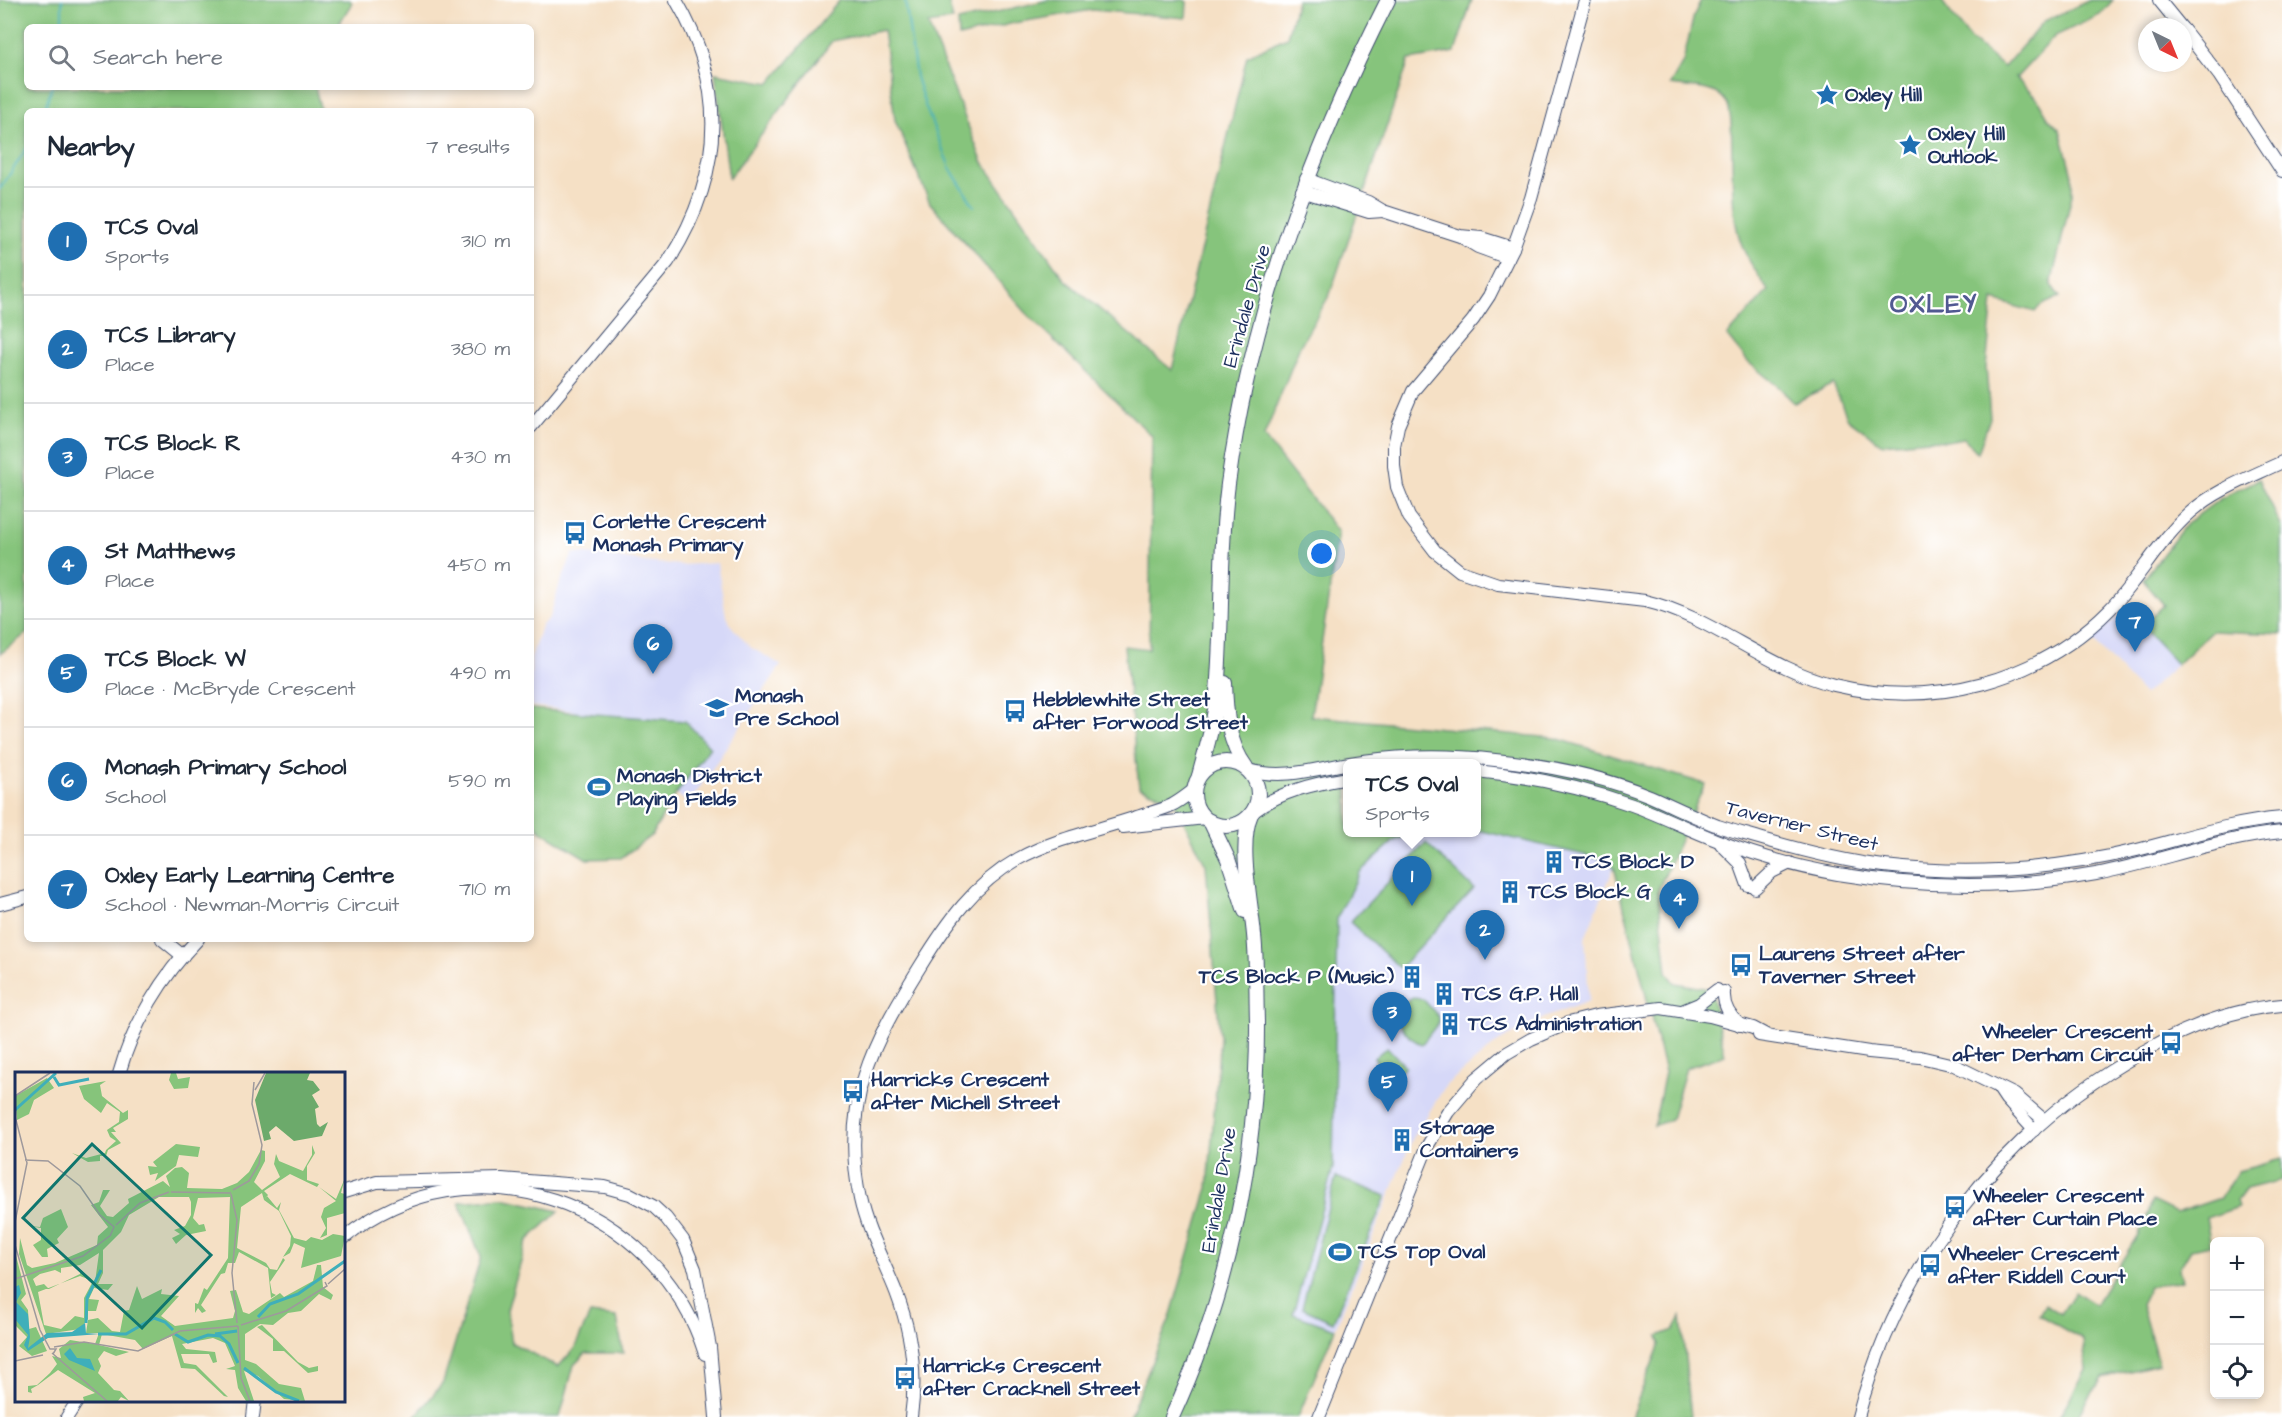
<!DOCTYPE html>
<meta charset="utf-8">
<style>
body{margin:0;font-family:"Architects Daughter",sans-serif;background:#f6f6f7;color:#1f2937}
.controls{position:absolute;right:18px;bottom:18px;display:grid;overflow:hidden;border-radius:9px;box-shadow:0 3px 9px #0003}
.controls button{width:54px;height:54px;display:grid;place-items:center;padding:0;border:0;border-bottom:2px solid #e0e1e3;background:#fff;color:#1f2937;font:30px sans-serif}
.compass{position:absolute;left:2138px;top:18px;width:54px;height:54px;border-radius:50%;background:#fff;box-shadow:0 3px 9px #0003;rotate:137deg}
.you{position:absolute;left:1322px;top:554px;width:21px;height:21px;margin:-15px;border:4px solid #fff;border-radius:50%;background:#1a73e8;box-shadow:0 0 0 9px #1a73e833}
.badge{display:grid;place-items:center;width:39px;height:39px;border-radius:50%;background:#1f6fb2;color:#fff;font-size:20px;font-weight:700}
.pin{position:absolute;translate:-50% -50px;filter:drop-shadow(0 2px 3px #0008)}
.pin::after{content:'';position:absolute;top:32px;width:21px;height:18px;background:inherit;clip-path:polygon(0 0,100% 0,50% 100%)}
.popup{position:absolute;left:1343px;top:759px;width:138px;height:78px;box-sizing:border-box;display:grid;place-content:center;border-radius:9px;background:#fff;filter:drop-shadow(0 2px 4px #0005);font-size:20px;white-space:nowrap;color:#747a83}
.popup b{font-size:22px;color:#1f2937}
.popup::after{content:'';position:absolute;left:50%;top:100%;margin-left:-12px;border:12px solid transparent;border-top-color:#fff}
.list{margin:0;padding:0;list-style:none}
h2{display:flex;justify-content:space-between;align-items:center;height:78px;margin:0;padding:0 24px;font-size:26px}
h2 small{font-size:20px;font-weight:400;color:#747a83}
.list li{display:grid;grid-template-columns:39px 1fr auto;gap:18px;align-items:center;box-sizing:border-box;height:108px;padding:0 24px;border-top:2px solid #e0e1e3}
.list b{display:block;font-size:22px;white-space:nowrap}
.list p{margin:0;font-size:20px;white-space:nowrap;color:#747a83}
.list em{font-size:20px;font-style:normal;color:#747a83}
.icon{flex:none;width:33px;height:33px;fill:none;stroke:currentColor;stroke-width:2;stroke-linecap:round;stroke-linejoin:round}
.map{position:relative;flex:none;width:2282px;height:1417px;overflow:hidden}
.search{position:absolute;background:#fff;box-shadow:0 3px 9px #0003;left:24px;top:24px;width:510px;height:66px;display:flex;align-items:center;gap:15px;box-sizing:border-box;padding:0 21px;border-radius:9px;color:#747a83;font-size:22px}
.panel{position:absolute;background:#fff;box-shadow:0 3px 9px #0003;left:24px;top:108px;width:510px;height:834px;border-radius:9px}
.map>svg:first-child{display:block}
.built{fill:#d6d8f8}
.green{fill:#86c47b;stroke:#507a6c;stroke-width:1.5}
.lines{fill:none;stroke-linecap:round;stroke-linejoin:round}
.stream{stroke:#3fafba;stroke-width:2}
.secondary-casing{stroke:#3c4a6d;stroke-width:14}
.primary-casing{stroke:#3c4a6d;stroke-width:16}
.secondary{stroke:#fff;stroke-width:12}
.primary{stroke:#fff;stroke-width:14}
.labels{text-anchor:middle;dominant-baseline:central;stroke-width:4.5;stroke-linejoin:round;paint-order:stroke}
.poi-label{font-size:20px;font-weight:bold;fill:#1b2f5e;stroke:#fff;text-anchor:start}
.street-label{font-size:20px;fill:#1b2f5e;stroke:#fff}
.district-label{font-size:26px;font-weight:bold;letter-spacing:1.5px;fill:#515992;stroke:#fff}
.inset-river{fill:none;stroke:#3fafba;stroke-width:3}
.inset-road{fill:none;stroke:#9e999c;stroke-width:1.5}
.view{fill:#0f766e;fill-opacity:0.15;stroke:#0f766e;stroke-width:3}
.inset-edge{fill:none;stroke:#1b2f5e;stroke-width:3}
</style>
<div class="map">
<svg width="2282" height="1417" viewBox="0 0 2282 1417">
<rect width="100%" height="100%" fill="#fff"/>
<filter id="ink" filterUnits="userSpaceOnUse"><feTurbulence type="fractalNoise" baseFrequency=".0167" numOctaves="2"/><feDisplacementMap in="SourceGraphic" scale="12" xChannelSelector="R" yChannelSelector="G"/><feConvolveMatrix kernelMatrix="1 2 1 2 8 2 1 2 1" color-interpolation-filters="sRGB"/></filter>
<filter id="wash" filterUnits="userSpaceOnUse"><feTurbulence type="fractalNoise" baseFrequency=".008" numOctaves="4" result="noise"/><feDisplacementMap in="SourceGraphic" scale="24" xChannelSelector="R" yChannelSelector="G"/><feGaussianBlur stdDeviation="1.35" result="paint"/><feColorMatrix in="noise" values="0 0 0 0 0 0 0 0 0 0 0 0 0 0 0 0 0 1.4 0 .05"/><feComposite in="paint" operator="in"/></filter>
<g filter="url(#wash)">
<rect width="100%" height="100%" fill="#f5e0c5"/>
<!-- built -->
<g class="built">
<path d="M573,553L601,555L644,562L681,565L717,563L726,616L732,627L750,647L781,665L689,804L574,711L531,706V658L541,626L550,617L559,586Z"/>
<path d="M2126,609L2177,664L2144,695L2092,640Z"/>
<path d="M1477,830L1607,860L1614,867L1585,938L1589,1001L1546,1017L1498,1042L1446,1085L1413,1138L1335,1329L1293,1315L1333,1168L1337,918L1360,872L1395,840L1413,833L1476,832Z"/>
</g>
<!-- green -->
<g class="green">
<path d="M0,0H350L352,3L337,27H27V87H315L321,111H27V633L0,654Z"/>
<path d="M840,0H948L953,20L928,24L982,161L1064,279L1172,370L1247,56L1287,37L1297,0H1472L1455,52L1409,60L1330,294L1300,346L1264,437L1338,532L1311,716L1555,738L1705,784L1658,890L1667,972L1675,983L1710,989L1725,1055L1686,1068L1671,1119L1654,1126L1665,1072L1614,867L1606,860L1477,830L1476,764H1348V832L1413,833L1395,840L1360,872L1337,918L1333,1168L1293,1314L1335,1329L1298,1417H1129L1170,1318L1208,1188L1220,1038L1206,865L1173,800L1139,787L1124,646L1149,649L1152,436L1030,317L930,203L895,120L883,30L832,41L729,178L715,73L770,83Z"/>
<path d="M1048,0H1184L1187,2L1186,18L1092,10L1014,23L959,37L958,21Z"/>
<path d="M1701,0H1941L1970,39L2004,67L2044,21L2090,0H2113L2100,15L2055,36L2017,77H2015L2038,100L2049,119L2060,130L2072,175V195L2051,285L2060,297L2040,306L2035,312L1993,300L1986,367L1990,418L1978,453L1964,438L1946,441L1929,440L1882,444L1848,419L1833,384L1794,403L1780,388L1748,362L1727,336L1768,291C1760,277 1749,263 1743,248C1731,220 1733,185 1732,156C1731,142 1734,108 1723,98C1709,86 1687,88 1670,85L1683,62L1694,15Z"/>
<path d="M2259,479L2282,528V634L2212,631L2177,664L2142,626L2164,605L2143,580L2186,524L2220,499Z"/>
<path d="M531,709L685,721L710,747L672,800L652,835L621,858L587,859L540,830L531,818Z"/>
<path d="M1426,843L1474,889L1400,968L1350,922Z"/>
<path d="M1411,998L1423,999L1439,1017V1022L1422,1044C1411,1041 1396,1024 1395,1013Z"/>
<path d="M1387,1047L1405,1066L1385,1089L1368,1070L1377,1061L1374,1058Z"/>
<path d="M2282,1159V1180L2246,1189L2237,1201L2239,1207L2206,1218L2211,1245L2191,1249L2179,1269L2182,1280L2150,1287L2141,1305L2159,1364L2102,1378L2077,1417H2059L2086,1370L2083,1340L2039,1315L2045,1304L2061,1314L2075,1292L2095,1305L2145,1223L2152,1201L2176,1213L2220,1198L2238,1171Z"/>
<path d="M1336,1177L1386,1196L1333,1322L1302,1308Z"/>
<path d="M503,1198L559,1211L527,1241L507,1310L512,1343L558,1367L574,1349L590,1314L617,1317L623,1353H586L574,1365L560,1417H415L443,1383L481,1257L459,1202Z"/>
<path d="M1681,1317L1691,1417H1631L1660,1344L1658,1336L1674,1330Z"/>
</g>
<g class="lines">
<!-- stream -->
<g class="stream">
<path d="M905,0L916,77L926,108L950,168L974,206"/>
<path d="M62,27V0"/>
<path d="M44,111L52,87"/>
<path d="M0,189L27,148"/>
</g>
</g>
</g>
<g filter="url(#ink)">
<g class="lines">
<!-- secondary casing -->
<g class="secondary-casing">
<g id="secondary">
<path d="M1585,0L1531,198L1513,248L1489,296L1473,320L1413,391L1398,426L1394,446V466L1397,487L1409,517L1435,551L1460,571L1498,584L1645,601C1713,617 1766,668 1834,685C1933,709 2038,682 2110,609C2139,579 2159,540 2191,512C2217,489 2251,477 2282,462"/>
<path d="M2159,0L2181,27"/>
<path d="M2183,29L2219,75L2282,171"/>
<path d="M1306,179L1368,202L1383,211L1460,236L1481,238L1513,248"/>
<path d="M1302,191L1369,212L1383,211"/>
<path d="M1463,238L1478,247L1508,258"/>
<path d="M531,427L668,262C723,176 728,88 676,0"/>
<path d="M1248,770C1289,781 1322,766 1363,761C1407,755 1452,755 1495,760C1548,765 1601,776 1650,796C1673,806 1695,817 1718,826C1732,831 1746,834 1759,838C1800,850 1841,861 1884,866C1969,876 2054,870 2137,850C2185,838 2232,822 2282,818"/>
<path d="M1476,771C1530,776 1581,787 1632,805C1660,815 1687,829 1716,840C1755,855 1796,867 1838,874C1923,888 2011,889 2096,874C2159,862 2218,838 2282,832"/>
<path d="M1253,812C1281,791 1313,784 1348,778"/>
<path d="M1123,827L1205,818"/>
<path d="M1721,844L1740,863L1748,885"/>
<path d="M1755,888L1772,872L1790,863"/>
<path d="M0,904L27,897"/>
<path d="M162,939L183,956"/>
<path d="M1724,992C1723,1005 1730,1017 1740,1025"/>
<path d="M1682,1011L1699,1004L1717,990"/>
<path d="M1759,1035L1869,1052L1920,1057L1954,1065L2015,1095L2044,1120"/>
<path d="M119,1074C133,1024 162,976 198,939"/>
<path d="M1998,1087L2006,1099L2034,1130"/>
<path d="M344,1192L377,1182L502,1179L605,1187L630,1194L653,1206L666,1218L683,1240L695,1269L710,1347L716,1417"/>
<path d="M344,1238C471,1135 657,1201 705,1354"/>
<path d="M67,1417L78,1400"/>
<path d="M253,1417L255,1400"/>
<path d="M911,1417C917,1375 911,1331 896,1292C884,1261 867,1232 860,1199C840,1103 872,1044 921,965C947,923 974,884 1018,859C1054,839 1098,830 1137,817C1149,813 1162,810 1172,805C1180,801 1187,795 1194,790"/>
<path d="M1319,1417L1428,1145L1448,1112L1476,1079L1507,1053L1531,1039L1568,1023L1596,1016L1661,1008L1710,1016L1753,1028L1766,1035"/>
<path d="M1858,1417C1897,1265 2004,1129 2141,1053C2184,1028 2232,1009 2282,1005"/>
</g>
</g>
<!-- primary casing -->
<g class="primary-casing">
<g id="primary">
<path d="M1225,683C1226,713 1228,743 1246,767"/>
<circle cx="1226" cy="794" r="32"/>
<path d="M1199,776C1206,749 1215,721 1217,692C1223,623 1219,553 1228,484C1251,313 1310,153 1388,0"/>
<path d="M1210,821L1228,859L1245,911"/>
<path d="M1172,1417C1229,1294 1258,1156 1257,1021C1256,993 1257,963 1254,935C1251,901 1238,844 1251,814"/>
</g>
</g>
<!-- secondary -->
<use href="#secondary" class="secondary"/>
<!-- primary -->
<use href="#primary" class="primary"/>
</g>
</g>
<!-- icons -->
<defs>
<g id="sight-bare" transform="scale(1.8)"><path d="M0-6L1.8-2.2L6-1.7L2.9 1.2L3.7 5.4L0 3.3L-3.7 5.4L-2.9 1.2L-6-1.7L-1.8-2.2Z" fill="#1f6fb2" stroke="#fff" stroke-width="2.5" paint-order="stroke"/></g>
<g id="bus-bare" transform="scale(1.8)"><path d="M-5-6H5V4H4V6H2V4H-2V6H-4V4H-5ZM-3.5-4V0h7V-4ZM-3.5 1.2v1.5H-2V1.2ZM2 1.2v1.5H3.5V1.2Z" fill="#1f6fb2" stroke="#fff" stroke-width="2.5" paint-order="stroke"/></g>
<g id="school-bare" transform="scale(1.8)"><path d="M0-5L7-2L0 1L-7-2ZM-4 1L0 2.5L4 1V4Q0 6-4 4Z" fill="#1f6fb2" stroke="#fff" stroke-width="2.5" paint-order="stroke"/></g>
<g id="stadium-bare" transform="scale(1.8)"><path d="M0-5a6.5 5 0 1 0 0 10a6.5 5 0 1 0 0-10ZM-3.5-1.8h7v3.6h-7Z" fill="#1f6fb2" stroke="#fff" stroke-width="2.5" paint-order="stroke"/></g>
<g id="building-bare" transform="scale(1.8)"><path d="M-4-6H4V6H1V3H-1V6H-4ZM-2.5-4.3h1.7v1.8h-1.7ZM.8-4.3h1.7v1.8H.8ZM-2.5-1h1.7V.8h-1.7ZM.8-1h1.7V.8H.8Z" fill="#1f6fb2" stroke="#fff" stroke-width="2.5" paint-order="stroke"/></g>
</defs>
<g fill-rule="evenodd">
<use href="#sight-bare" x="1827" y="95"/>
<use href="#sight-bare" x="1910" y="145"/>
<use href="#bus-bare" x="575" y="533"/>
<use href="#school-bare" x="717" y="708"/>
<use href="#bus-bare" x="1015" y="711"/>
<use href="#stadium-bare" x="599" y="787"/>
<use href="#building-bare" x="1554" y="862"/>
<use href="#building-bare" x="1510" y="892"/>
<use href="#bus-bare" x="1741" y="965"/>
<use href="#building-bare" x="1412" y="977"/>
<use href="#building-bare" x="1444" y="994"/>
<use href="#building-bare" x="1450" y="1024"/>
<use href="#bus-bare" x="2171" y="1043"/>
<use href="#bus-bare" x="853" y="1091"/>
<use href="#building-bare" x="1402" y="1140"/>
<use href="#bus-bare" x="1955" y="1207"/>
<use href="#stadium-bare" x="1340" y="1252"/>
<use href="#bus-bare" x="1930" y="1265"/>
<use href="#bus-bare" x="905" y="1378"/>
</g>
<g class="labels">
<!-- poi labels -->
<g class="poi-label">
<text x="1845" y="95">Oxley Hill</text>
<text x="1928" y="134">Oxley Hill<tspan x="1928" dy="23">Outlook</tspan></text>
<text x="593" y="522">Corlette Crescent<tspan x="593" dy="23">Monash Primary</tspan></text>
<text x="735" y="696">Monash<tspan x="735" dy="23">Pre School</tspan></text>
<text x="1033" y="700">Hebblewhite Street<tspan x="1033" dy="23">after Forwood Street</tspan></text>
<text x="617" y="776">Monash District<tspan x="617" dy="23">Playing Fields</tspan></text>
<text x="1572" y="862">TCS Block D</text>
<text x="1528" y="892">TCS Block G</text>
<text x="1759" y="954">Laurens Street after<tspan x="1759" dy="23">Taverner Street</tspan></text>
<text x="1394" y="977" text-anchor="end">TCS Block P (Music)</text>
<text x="1462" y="994">TCS G.P. Hall</text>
<text x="1468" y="1024">TCS Administration</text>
<text x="2153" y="1032" text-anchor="end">Wheeler Crescent<tspan x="2153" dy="23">after Derham Circuit</tspan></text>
<text x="871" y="1080">Harricks Crescent<tspan x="871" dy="23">after Michell Street</tspan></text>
<text x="1420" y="1128">Storage<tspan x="1420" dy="23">Containers</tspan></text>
<text x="1973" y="1196">Wheeler Crescent<tspan x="1973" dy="23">after Curtain Place</tspan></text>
<text x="1358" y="1252">TCS Top Oval</text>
<text x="1948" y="1254">Wheeler Crescent<tspan x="1948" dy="23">after Riddell Court</tspan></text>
<text x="923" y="1366">Harricks Crescent<tspan x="923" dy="23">after Cracknell Street</tspan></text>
</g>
<!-- street labels -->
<g class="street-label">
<text transform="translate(1247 306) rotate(-74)">Erindale Drive</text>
<text transform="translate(1802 826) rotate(14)">Taverner Street</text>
<text transform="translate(1219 1190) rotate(-80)">Erindale Drive</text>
</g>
<!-- district labels -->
<g class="district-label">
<text x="1934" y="304">OXLEY</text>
</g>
</g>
<!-- overview -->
<g transform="translate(15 1072)">
<rect width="330" height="330" fill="#f5e0c5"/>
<path d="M156,1H161L163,7L175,5L173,16L159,17L154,8ZM32,6L39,16L19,28L14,42L2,48L0,24ZM91,9L85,13L87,24L108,41L113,38V47L98,56L101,60H96L106,71L93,78L91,84H85V89L73,90L57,81L71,86L90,81L91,78L101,69L95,65L92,58L104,50L105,40L92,31L86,41L69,27L64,14ZM161,72L185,75L183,85L164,83L161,94L140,109L143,101L135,103L133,94L142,95L138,90ZM297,73L300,81L292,94V108L304,112L302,115L275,102L249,119L253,123L249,128L247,121L226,135L222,176L251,191L255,197L262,198L268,186L270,188L255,210L257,221L261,223L256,226L253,196L224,180L220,191H213L210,201L206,202L186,233L191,239L187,241L183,236L180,241V231L183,232L189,216L192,218L213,186L215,125L183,126L178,146L184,153L189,152L191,159L171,163L161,172L157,166L165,162L159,158L170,154L176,143V130L174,125H144L114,143L106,160L88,178V201L83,212H98L93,218L79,216L74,227L84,228L81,239H73V247L65,257L31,262L4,182L5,166L12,193L17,196L40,191L82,173L83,164L93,155L76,133L84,130L88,118H95L85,134L92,144L98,145L114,131L113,127L148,109L155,115L151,104L160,96L167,95L174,101L172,116L207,117L222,111L234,100L246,78L250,79V89L239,110L247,118L265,105L259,92L261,82L264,89L288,99L297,83ZM84,181L80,210L66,198L65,202L34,217L29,212L21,214L18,207L25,202L40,198L46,201V196L65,193ZM65,204L78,209L69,226V246L60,244L46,257L29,253L23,220ZM330,106L326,121L330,122V141L312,146V163L305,166L311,156L306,145L309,136L321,129L304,115L321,127ZM252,124L262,136L266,130L264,138L279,166L291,169L296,165L307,168L318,162L330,164L326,184L286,196L290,176L279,171L275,181L268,185L275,174L276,164L264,139L249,128ZM46,137L53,155L42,167L44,171L32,177L33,185H27L18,173L26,168V156L14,154L25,155L28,146ZM0,180L11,222L6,228L13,238L14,257L21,255L32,279L17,284L4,274L12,265L0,253ZM302,193H306L308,215L318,223L316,228L304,222L286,239L273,241L258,253L245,252L230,262V288L241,292L264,312L286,316L290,329L269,327L243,304L229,299L239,329H231L223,316L220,298L211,297L220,294L210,271L198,266L167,272L171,277L200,280L202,290L198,291L194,282H166L169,291L181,293L213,325L209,324L180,297L166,296L157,264L128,277L120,268L87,262L84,273L114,280L101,284L89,279L83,287L86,294L83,301L99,318L105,319L114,329L106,325L103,329H69L68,325L80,321L43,298L23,313L16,317L17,321L13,320V314L22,313L35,301L42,292L37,284L46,286L44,277L55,268L80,272L84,261H71L73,248L83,246L97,259L105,260L109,239L114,238L122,214L127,227L147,217L146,222L164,224L146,244L160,254L218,246L220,239L215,219L221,218L228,240L234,242L265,221L269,225L298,209ZM247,253L283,290L294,296L303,294V299L293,301L269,279H258V267L242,255Z" fill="#86c47b" fill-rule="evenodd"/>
<path d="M251,1H295L292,8L298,9L305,18L297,23L304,35L300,37L302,52L305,55L313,50L307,64L279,69L261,54L254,60L256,67L249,69L240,28Z" fill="#6caa6b"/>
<path d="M4,213L6,221L1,230L13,242L15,265L13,276L32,261L57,260L70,251L71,261L85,262L33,266L13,279L9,273L13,263L0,247V215ZM55,276L62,286L75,287L80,299L54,288L49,282Z" fill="#3fafba"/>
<path class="inset-river" d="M39,5L44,13L74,7M0,38L41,1M243,245L255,232L283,222L330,189M71,251L72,226L86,198M83,262H111L139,246L150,250L158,258M160,262L173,270L193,263L205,264L214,272L223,291M200,262L222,259M229,296L261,320L284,329"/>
<path class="inset-road" d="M240,18L250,1M0,24L35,1M0,44L12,91L0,150M10,88L33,89L65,114L85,143L99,155L95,164M218,118L234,109L244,92L247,73L237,32L239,10M156,120L216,121M216,122L222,148L217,201L222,251M101,153L125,131L154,120M0,173L25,258L35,277H41L38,282M0,207L68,184L96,163M313,212L330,197M226,253L271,239L312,214L310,210M223,254L226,306L235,329M39,275L69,270L123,279L165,259L223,254M37,281L92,329M0,289L28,283"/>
<path class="view" d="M77,72L196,183L127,256L8,146Z"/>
<rect width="330" height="330" class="inset-edge"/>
</g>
</svg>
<div class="controls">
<button>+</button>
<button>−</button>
<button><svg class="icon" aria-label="locate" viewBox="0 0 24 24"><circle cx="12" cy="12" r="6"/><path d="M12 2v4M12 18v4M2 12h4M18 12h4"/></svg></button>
</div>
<svg class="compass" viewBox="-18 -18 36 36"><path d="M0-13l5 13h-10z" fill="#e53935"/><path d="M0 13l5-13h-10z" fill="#747a83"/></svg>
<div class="you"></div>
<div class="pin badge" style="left:1412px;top:906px">1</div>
<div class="popup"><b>TCS Oval</b>Sports</div>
<div class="pin badge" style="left:1485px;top:960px">2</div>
<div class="pin badge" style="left:1392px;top:1042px">3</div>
<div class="pin badge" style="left:1679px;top:929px">4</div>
<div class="pin badge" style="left:1388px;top:1112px">5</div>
<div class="pin badge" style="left:653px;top:674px">6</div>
<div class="pin badge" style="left:2135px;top:652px">7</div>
<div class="search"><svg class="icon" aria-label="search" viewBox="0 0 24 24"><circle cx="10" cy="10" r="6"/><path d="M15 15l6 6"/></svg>Search here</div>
<section class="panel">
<h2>Nearby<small>7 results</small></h2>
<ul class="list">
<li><span class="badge">1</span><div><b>TCS Oval</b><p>Sports</p></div><em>310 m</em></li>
<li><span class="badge">2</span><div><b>TCS Library</b><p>Place</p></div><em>380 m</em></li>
<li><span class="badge">3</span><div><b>TCS Block R</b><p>Place</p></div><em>430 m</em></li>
<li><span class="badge">4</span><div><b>St Matthews</b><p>Place</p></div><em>450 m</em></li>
<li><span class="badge">5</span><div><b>TCS Block W</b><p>Place · McBryde Crescent</p></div><em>490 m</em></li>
<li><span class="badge">6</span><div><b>Monash Primary School</b><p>School</p></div><em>590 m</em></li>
<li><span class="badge">7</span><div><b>Oxley Early Learning Centre</b><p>School · Newman-Morris Circuit</p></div><em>710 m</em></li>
</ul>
</section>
</div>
